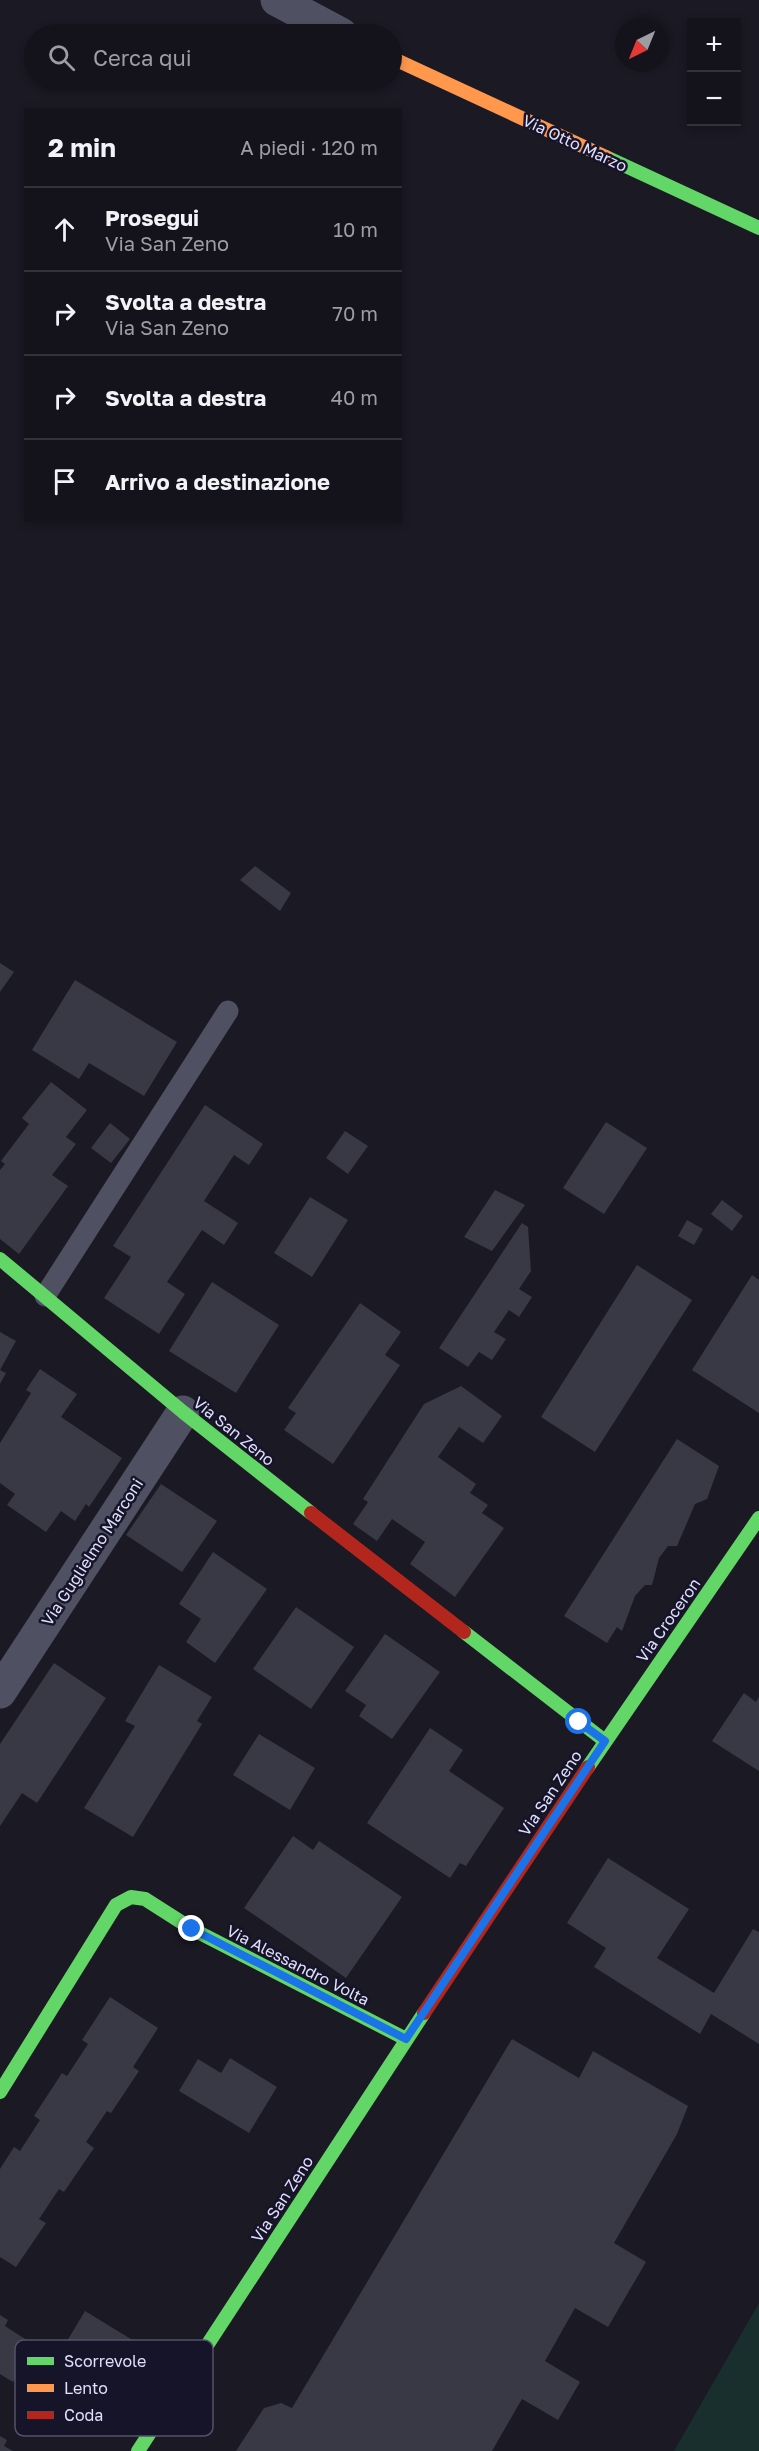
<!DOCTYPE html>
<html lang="it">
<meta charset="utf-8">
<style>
body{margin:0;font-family:"Golos Text",sans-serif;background:#212028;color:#f1f3f6}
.controls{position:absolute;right:18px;top:18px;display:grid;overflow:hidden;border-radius:0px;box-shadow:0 3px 9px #0003}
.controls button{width:54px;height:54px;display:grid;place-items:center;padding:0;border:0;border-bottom:2px solid #33323a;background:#14131b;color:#f1f3f6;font:30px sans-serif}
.compass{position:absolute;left:615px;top:18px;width:54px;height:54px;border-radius:50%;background:#14131b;box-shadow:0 3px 9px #0003;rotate:223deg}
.stop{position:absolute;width:18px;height:18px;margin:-14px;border:4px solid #1a73e8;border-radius:50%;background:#fff}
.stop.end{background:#1a73e8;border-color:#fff;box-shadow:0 2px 6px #0008}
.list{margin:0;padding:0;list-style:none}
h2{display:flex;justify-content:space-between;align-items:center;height:78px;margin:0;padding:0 24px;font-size:26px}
h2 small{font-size:20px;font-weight:400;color:#9d9ea3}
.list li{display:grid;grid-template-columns:39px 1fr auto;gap:18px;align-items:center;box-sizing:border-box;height:84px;padding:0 24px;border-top:2px solid #33323a}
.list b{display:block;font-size:22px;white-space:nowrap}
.list p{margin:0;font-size:20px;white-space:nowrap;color:#9d9ea3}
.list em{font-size:20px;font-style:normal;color:#9d9ea3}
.icon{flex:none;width:33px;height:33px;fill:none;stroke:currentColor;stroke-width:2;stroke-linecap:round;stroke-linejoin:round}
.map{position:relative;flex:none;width:759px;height:2451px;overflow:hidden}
.search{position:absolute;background:#14131b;box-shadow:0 3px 9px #0003;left:24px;top:24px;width:378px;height:66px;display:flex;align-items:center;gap:15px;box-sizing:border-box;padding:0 21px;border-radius:33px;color:#9d9ea3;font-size:22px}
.panel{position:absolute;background:#14131b;box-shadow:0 3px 9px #0003;left:24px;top:108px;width:378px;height:414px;border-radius:0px}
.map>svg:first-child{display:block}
.green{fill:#182f2e}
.building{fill:#393845}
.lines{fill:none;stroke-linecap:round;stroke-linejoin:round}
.lane{stroke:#505063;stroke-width:21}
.street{stroke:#505063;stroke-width:33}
.fast{stroke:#63d668;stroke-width:14}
.slow{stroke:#ff974d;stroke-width:14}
.jam{stroke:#b3261e;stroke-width:14}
.route{stroke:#1a73e8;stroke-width:8}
.labels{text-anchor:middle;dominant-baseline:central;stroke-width:5;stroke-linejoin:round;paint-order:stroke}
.street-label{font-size:16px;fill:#e1dffb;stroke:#161429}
.key{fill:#161429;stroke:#535168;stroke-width:1.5}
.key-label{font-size:16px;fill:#e1dffb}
</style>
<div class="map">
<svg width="759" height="2451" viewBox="0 0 759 2451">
<rect width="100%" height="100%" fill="#1a1924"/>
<!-- green -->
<path class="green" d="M759,2303V2451H674Z"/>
<!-- building -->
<g class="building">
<path d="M255,866L291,893L280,911L240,880Z"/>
<path d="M0,963L14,972L0,992Z"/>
<path d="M75,980L177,1042L144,1096L89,1063L79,1079L32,1050Z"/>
<path d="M51,1082L87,1110L66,1137L76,1144L52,1175L68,1186L19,1254L0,1239V1170L5,1164L1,1161L29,1124L22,1118Z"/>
<path d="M205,1105L263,1144L249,1165L234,1155L204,1201L238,1223L224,1245L202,1230L167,1282L185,1294L159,1334L104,1298L131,1257L113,1246Z"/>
<path d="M606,1122L647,1148L604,1214L563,1188Z"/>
<path d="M110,1123L130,1139L111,1163L91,1148Z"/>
<path d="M345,1131L368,1146L348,1174L326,1158Z"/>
<path d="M495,1190L525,1205L492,1251L464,1237Z"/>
<path d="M310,1197L348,1220L312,1277L274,1253Z"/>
<path d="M722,1200L743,1216L732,1231L711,1214Z"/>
<path d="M687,1220L703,1229L694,1245L678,1236Z"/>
<path d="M522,1223L528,1227L531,1271L519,1289L532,1297L519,1317L509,1310L494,1332L506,1339L492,1360L479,1352L468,1367L439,1348Z"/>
<path d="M637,1265L692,1300L595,1452L541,1417Z"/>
<path d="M752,1275L759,1280V1413L692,1370Z"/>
<path d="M212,1282L279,1325L236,1393L169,1351Z"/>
<path d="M360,1303L401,1332L385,1355L400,1365L333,1464L284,1430L296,1413L288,1408Z"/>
<path d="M0,1332L16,1341L0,1370L6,1373L0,1384Z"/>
<path d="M40,1369L77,1394L61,1417L122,1458L89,1507L86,1504L75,1521L61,1511L46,1532L7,1505L15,1494L0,1483V1443L31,1393L26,1390Z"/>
<path d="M461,1386L502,1416L483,1443L459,1427L438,1457L476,1484L470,1493L488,1505L482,1513L504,1528L455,1597L410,1564L425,1542L392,1519L377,1541L353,1524L368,1502L363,1499L424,1404Z"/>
<path d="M677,1439L719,1466L707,1499L695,1504L677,1546H668L659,1558L652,1585H645L635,1596L622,1631L617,1627L607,1643L564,1616Z"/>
<path d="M161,1484L217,1521L182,1572L126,1535Z"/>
<path d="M213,1552L267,1589L215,1663L186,1642L201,1619L179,1604Z"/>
<path d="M296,1607L354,1647L311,1709L253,1669Z"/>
<path d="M385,1634L440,1672L392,1739L359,1716L366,1705L345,1691Z"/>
<path d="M54,1663L106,1698L37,1803L22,1793L0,1826V1744Z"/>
<path d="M159,1665L212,1697L197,1721L202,1724L133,1837L84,1808L135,1726L125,1721Z"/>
<path d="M744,1693L756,1702L759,1697V1771L712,1741Z"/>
<path d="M430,1728L463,1750L449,1771L504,1808L466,1866L460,1863L450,1878L367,1823Z"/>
<path d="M259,1734L315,1768L290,1810L233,1775Z"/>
<path d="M293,1836L313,1850L319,1841L402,1897L346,1978L244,1908Z"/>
<path d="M608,1858L689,1909L657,1958L714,1993L753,1929L759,1932V2044L711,2014L700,2034L594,1967L606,1948L567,1923Z"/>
<path d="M110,1997L158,2028L133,2067L139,2071L111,2113L107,2111L86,2142L94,2148L64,2192L59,2189L39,2219L46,2223L16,2267L0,2257V2169L14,2147L20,2151L40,2120L34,2116L62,2073L67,2076L88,2044L82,2040Z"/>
<path d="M512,2039L579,2078L593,2051L688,2106L677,2134L614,2243L646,2262L608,2327L575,2308L545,2361L580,2382L558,2420L522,2399L492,2451H236L264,2408L281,2403L292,2408Z"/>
<path d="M230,2058L277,2087L249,2133L179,2091L198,2059L221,2073Z"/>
<path d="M85,2311L139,2344L89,2425L36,2393Z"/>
<path d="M0,2315L8,2320L5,2326L36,2346L13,2382L0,2374Z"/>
<path d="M0,2436L7,2440L4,2446L13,2451H0Z"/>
</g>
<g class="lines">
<!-- lane -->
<path class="lane" d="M45,1296L228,1011"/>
<!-- street -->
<g class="street">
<path d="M277,0L341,34"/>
<path d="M0,1692L183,1412"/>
</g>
<!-- fast -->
<g class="fast">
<path d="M606,157L759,228"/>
<path d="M0,1259L183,1412L311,1513"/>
<path d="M464,1632L605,1741"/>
<path d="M588,1767L759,1518"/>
<path d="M0,2092L116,1905L131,1897L145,1899L192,1929L406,2039"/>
<path d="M138,2451L424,2013"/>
</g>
<!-- slow -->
<path class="slow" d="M392,58L606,157"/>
<!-- jam -->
<g class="jam">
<path d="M311,1513L464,1632"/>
<path d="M424,2013L588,1767"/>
</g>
</g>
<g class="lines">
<!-- route -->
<path class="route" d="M192,1929L406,2039L605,1741L579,1722"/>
</g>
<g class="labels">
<!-- street labels -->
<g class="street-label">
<text transform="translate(575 143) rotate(25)">Via Otto Marzo</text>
<text transform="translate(234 1431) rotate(39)">Via San Zeno</text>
<text transform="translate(92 1552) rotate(-57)">Via Guglielmo Marconi</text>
<text transform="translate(668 1620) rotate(-55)">Via Croceron</text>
<text transform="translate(550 1793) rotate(-56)">Via San Zeno</text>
<text transform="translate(298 1965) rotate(27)">Via Alessandro Volta</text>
<text transform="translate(282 2199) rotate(-57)">Via San Zeno</text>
</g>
</g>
<!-- legend -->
<rect x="15" y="2340" width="198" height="96" rx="9" class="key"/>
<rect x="27" y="2357" width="27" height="8" fill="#63d668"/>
<rect x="27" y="2384" width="27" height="8" fill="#ff974d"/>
<rect x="27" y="2411" width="27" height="8" fill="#b3261e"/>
<g class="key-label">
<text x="64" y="2367">Scorrevole</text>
<text x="64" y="2394">Lento</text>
<text x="64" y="2421">Coda</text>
</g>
</svg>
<div class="controls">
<button>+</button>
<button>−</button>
</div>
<svg class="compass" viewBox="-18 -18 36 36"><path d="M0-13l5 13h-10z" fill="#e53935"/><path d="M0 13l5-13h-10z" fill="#9d9ea3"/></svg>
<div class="stop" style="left:579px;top:1722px"></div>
<div class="stop end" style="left:192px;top:1929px"></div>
<div class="search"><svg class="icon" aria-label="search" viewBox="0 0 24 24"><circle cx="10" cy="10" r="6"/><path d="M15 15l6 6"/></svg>Cerca qui</div>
<section class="panel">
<h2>2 min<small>A piedi · 120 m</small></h2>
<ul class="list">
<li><svg class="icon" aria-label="ahead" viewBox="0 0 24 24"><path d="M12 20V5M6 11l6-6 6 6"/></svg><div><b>Prosegui</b><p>Via San Zeno</p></div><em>10 m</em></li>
<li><svg class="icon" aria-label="right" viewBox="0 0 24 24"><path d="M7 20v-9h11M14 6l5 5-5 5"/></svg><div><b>Svolta a destra</b><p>Via San Zeno</p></div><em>70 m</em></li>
<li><svg class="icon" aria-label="right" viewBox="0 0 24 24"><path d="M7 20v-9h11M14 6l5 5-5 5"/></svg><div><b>Svolta a destra</b></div><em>40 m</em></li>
<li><svg class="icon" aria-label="arrive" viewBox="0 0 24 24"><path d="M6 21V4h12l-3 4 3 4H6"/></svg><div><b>Arrivo a destinazione</b></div></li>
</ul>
</section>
</div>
